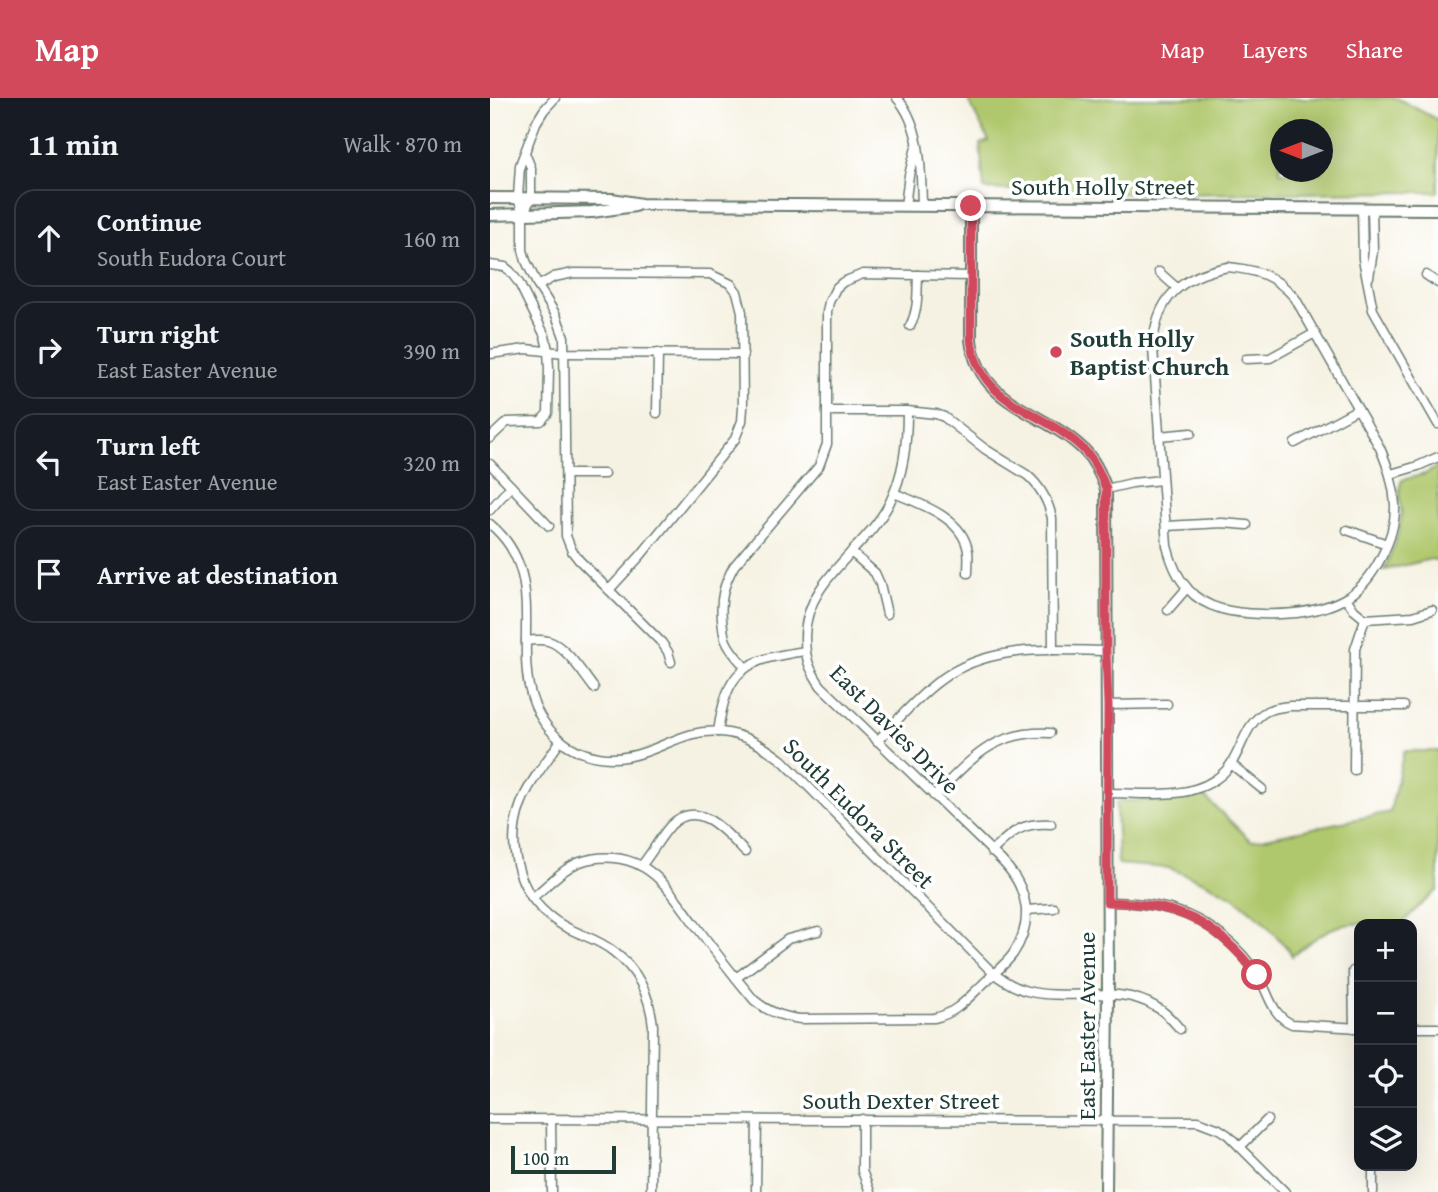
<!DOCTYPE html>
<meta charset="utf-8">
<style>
body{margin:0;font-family:"Gentium Book Plus",serif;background:#20242c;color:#f1f3f6}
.controls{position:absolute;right:21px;bottom:21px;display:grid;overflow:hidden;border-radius:14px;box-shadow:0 7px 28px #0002}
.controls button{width:63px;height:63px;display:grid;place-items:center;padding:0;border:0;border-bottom:2px solid #363941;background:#171b24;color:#f1f3f6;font:35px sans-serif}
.compass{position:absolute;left:780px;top:21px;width:63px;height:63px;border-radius:50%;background:#171b24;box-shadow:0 7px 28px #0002;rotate:270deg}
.scale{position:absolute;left:21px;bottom:18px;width:105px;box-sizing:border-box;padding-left:7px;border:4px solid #1f3d34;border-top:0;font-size:19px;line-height:24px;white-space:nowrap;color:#1f3d34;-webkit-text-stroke:5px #fff;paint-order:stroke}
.stop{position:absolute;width:21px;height:21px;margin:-16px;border:5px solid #d1495b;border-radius:50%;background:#fff}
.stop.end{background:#d1495b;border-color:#fff;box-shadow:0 2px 7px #0008}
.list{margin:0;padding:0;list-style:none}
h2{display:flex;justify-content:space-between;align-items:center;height:91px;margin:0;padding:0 28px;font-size:30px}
h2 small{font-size:23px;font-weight:400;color:#9ea1a6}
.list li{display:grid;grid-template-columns:46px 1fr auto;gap:21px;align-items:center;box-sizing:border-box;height:98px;margin:0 14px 14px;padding:0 14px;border:2px solid #363941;border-radius:21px}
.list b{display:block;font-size:26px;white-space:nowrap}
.list p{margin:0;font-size:23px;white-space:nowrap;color:#9ea1a6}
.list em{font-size:23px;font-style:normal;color:#9ea1a6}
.icon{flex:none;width:38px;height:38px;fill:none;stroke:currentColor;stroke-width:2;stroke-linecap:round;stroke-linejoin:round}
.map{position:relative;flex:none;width:948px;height:1094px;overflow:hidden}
header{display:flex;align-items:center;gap:42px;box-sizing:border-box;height:98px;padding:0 35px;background:#d1495b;color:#fff}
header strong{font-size:33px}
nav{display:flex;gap:38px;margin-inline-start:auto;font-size:24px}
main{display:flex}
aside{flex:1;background:#171b24}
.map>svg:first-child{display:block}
.green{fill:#b0c86d;stroke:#688250;stroke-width:2;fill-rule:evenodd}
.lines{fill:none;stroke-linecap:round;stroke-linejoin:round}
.street-casing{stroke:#6a7c71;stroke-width:11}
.secondary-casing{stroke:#6a7c71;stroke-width:14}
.street{stroke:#fff;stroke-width:8}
.secondary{stroke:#fff;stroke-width:10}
.route{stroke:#d1495b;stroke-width:9}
.poi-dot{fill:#d1495b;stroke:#fff;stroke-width:2.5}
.labels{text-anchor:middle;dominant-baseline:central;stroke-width:7;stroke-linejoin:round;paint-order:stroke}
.street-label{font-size:24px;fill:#1f3d34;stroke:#fff}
.poi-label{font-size:24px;font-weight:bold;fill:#1f3d34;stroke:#fff;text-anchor:start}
</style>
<header>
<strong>Map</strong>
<nav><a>Map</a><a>Layers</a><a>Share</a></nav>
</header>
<main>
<aside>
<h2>11 min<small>Walk · 870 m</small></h2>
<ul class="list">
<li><svg class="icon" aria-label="ahead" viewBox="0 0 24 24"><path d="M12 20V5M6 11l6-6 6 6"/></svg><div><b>Continue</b><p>South Eudora Court</p></div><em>160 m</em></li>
<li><svg class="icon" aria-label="right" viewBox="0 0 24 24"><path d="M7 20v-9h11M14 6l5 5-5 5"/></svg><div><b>Turn right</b><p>East Easter Avenue</p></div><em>390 m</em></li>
<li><svg class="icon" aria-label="left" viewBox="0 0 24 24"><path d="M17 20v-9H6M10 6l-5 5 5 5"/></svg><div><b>Turn left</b><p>East Easter Avenue</p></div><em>320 m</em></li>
<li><svg class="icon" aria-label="arrive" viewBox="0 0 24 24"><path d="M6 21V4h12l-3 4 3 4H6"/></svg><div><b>Arrive at destination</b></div></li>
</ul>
</aside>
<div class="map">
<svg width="948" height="1094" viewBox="0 0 948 1094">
<rect width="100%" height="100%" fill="#fff"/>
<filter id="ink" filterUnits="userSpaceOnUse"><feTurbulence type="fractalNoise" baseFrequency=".0143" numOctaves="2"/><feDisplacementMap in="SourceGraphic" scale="14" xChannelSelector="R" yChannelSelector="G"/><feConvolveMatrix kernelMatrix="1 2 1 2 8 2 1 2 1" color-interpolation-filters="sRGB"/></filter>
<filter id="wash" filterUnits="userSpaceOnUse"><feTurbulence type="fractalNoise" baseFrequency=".00686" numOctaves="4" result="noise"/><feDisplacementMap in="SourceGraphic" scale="28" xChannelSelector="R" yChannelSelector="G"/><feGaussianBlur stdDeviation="1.57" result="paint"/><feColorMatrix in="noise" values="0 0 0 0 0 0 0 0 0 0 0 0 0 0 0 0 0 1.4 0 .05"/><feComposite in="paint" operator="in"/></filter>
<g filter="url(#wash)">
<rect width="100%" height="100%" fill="#f6f2e3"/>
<!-- green -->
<g class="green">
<path d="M477,0H907L948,22V94L651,96L494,91L490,46L499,43ZM790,32H832V74H790Z"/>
<path d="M948,368V463L942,461L894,472C901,455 909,439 911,420C913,407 906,393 912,382L935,376Z"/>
<path d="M914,653H948V792L928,809L912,826C892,826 869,823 850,828C835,831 815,848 802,858L799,852L773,823L744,799L714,784L679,770L628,766L626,705L630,703L696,702L713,697L761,743L900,714Z"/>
</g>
</g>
<g filter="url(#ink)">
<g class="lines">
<!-- street casing -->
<g class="street-casing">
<g id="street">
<path d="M65,0L54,12L46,25L30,67L28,100L33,117V152L36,163L48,188L66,217L74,239L76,438L82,453L89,462L172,545L178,554L181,564"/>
<path d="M407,0C432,28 431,73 432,108"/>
<path d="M415,108L419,77L426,49"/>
<path d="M872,110L873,161L883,212L948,326"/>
<path d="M33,117L41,100V70L35,55"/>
<path d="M0,167L15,169L20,173L29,185L55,238L58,252L59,271L58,315L51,323L17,324L0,340"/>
<path d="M738,169C767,172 785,177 805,200L890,350C898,369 904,386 905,407C906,439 883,486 854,501C828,515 799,517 771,516C745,515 716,512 698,491C687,479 681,464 677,448L663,250C665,201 690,178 738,169Z"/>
<path d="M669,174L687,190"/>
<path d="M936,177L948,185"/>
<path d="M879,179L883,153L882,110"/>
<path d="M48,188L64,179L84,175L220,176L241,186L247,194L252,214L253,310L252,323L245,341L151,457L119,492"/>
<path d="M420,228C429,211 427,195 428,177"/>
<path d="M0,256L36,251L75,255L253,256"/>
<path d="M756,261L780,260L825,235"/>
<path d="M337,313H417L446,316L454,319L495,351L537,377C551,389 558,402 562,420L563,552"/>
<path d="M167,315L168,255"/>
<path d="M669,338L701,335"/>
<path d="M805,345L868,311"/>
<path d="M0,366L21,388L0,412"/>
<path d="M76,376H114"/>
<path d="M901,376L928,368L948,359"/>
<path d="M21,388L59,428"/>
<path d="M616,391L642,385L672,382"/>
<path d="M404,395C431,406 473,420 478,453C479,460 478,468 478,475"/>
<path d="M0,426C73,486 0,580 69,641C93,661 125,665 155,654C182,645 199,631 231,634C255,636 275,649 293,663L504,876C514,883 525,890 537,893C579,904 628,885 666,909C676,914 683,923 690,931"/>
<path d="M676,428L732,425L757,427"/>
<path d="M857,432L897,446"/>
<path d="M361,454L385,475L390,486L397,516"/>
<path d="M856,500L864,512L875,521L923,518L942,512"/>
<path d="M678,512L697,490"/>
<path d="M36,543C43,542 51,541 58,543C75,547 93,576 104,590"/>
<path d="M256,570C249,562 240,553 236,543C233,536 233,528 232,521C230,500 234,486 244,468L329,368L337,346V214L339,204L346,190L353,184L373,176L480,178"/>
<path d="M618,607L677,606"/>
<path d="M228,634C237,570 254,562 315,553"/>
<path d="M71,642C58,662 39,684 31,706C14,751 30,802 72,827C89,837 109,841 124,854C148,872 160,899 163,928L161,1094"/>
<path d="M387,643C407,623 426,600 449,583C498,546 558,552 616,553"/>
<path d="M741,666L772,691"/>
<path d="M864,672L865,551L875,521"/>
<path d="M618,695C643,695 682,699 705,691C719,687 733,678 741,666C753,648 756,624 777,613C784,610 792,609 799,608H914"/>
<path d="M444,698C481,662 503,632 560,635"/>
<path d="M501,754C521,735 531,724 561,726"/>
<path d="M151,768C162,755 170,739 181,727C209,699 237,736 255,754"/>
<path d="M42,800C56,789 73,770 90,764C110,757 134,758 153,769C174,781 189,805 204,825C223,851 243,877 264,902C278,914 292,919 310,921L444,920C465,916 477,901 492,887C502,877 515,867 523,856C545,823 538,789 511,762L331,588C319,571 315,560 315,539C315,482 375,452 399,406C414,376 417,346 417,313"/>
<path d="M617,804C641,804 664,806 686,813C719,823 751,850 769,879C779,896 782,918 802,926L869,930"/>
<path d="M537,812L564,810"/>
<path d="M863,873L864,930"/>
<path d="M246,880L298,841L328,833"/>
<path d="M922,930H948"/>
<path d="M0,1021L708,1023L729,1031L738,1037L795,1094"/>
<path d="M61,1021L62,1094"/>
<path d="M372,1021V1073L380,1094"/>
<path d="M750,1049L777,1022"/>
<path d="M266,1094L267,1022"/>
<path d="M883,1094V1068"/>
</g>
</g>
<!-- secondary casing -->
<g class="secondary-casing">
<g id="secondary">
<path d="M0,100L122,101L151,106L948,111"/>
<path d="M481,108V242C489,309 555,312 595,353C605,363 611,377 616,391L618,897L616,1094"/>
<path d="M0,117L102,114L145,108"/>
</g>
</g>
<!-- street -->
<use href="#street" class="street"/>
<!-- secondary -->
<use href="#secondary" class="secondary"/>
</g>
</g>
<g class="lines" filter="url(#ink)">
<!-- route -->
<path class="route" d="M481,108V242C490,310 555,311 595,353C605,363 611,377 616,391V553L618,607L617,804C684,805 726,822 767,877"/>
</g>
<!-- markers -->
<circle class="poi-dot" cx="566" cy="254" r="7"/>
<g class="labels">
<!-- street labels -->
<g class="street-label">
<text x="613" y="88">South Holly Street</text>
<text transform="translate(405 631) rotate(45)">East Davies Drive</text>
<text transform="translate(369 715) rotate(45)">South Eudora Street</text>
<text transform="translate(596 928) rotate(-90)">East Easter Avenue</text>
<text x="411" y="1002">South Dexter Street</text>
</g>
<!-- poi labels -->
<g class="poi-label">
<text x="580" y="240">South Holly<tspan x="580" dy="28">Baptist Church</tspan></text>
</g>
</g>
</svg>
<div class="controls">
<button>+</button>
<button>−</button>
<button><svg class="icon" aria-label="locate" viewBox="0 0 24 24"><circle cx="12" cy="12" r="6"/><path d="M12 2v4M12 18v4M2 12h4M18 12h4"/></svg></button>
<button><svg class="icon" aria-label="layers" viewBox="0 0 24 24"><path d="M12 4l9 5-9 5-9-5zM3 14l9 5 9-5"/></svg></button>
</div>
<svg class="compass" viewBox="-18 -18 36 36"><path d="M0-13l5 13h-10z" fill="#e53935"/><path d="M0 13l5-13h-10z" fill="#9ea1a6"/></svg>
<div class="scale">100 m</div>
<div class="stop" style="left:767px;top:877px"></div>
<div class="stop end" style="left:481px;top:108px"></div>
</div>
</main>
